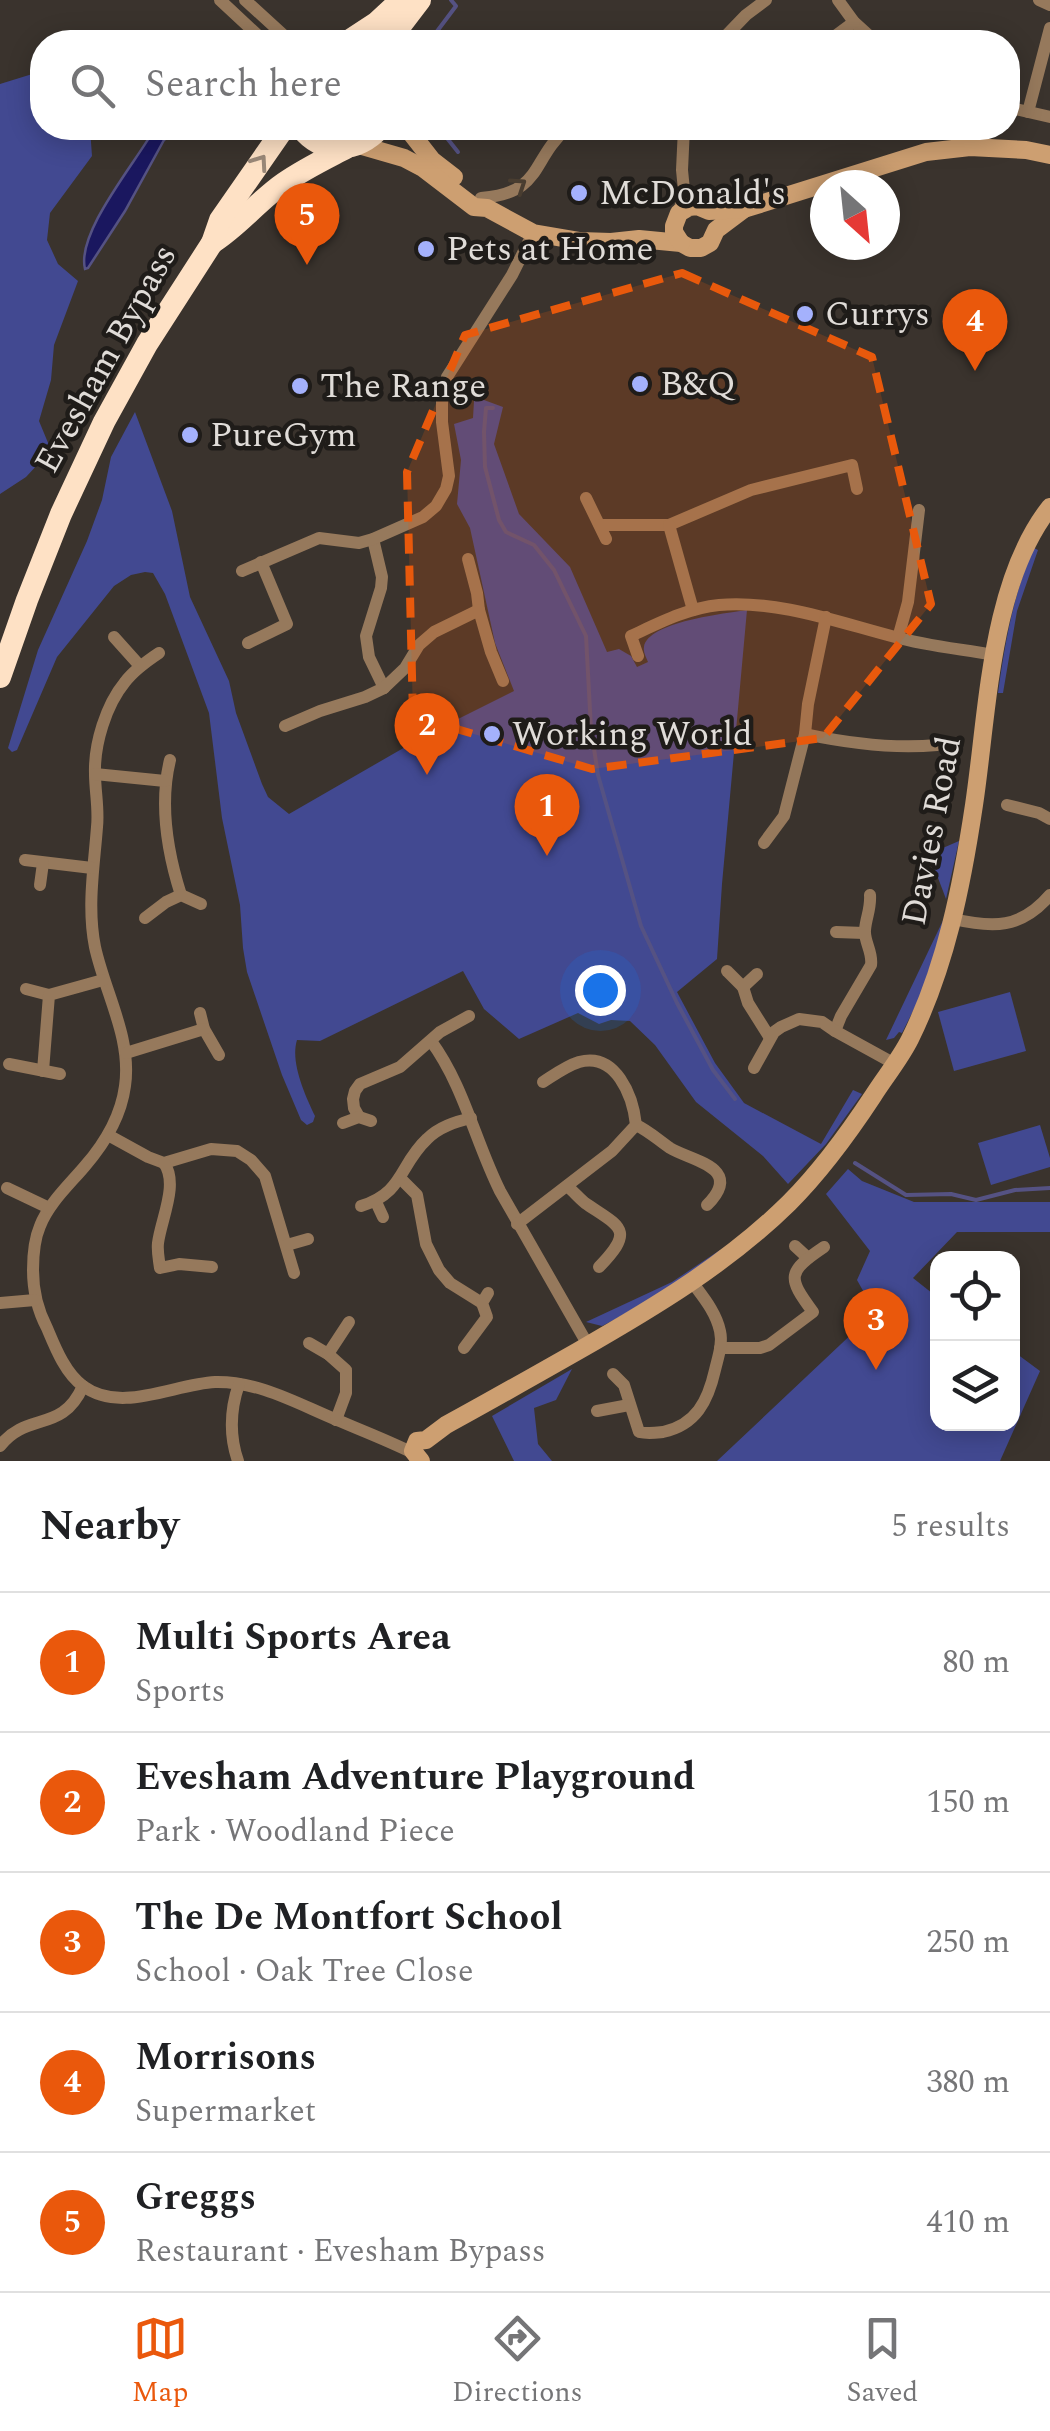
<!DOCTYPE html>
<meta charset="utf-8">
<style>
body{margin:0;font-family:Spectral,serif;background:#f6f6f6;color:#202124}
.controls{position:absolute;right:30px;bottom:30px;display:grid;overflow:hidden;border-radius:20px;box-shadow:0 5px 25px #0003}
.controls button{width:90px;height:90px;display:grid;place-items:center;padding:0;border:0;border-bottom:2px solid #e0e0e0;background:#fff;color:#202124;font:50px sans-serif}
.compass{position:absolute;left:810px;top:170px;width:90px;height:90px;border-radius:50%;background:#fff;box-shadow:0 5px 25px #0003;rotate:153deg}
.you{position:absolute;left:600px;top:990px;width:35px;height:35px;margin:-25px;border:8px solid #fff;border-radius:50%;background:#1a73e8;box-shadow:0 0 0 15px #1a73e833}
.badge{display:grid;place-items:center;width:65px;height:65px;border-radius:50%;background:#ea580c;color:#fff;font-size:32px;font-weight:700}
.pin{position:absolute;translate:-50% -82px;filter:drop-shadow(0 2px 5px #0008)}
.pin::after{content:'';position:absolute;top:52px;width:35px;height:30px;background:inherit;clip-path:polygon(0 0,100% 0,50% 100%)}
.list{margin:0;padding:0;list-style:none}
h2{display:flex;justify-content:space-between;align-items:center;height:130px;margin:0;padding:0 40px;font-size:42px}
h2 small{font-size:32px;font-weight:400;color:#757577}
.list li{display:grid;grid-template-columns:65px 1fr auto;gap:30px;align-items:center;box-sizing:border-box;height:140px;padding:0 40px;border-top:2px solid #e0e0e0}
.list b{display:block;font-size:38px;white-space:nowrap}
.list p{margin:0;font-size:32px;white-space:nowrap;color:#757577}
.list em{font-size:32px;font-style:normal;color:#757577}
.icon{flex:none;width:55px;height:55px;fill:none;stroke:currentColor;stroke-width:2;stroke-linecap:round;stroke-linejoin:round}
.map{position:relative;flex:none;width:1050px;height:1461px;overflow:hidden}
.search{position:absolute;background:#fff;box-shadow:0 5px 25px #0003;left:30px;right:30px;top:30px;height:110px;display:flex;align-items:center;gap:25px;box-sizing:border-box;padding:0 35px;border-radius:40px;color:#757577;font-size:38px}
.sheet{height:830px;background:#fff}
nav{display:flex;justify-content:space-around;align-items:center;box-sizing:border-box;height:140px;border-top:2px solid #e0e0e0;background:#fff;font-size:28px;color:#757577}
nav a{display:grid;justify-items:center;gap:5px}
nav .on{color:#ea580c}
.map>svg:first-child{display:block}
.green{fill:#424991}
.water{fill:#1a175f;stroke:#555283;stroke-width:2.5}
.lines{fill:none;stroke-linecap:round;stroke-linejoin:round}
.stream{stroke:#555283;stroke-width:4}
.street{stroke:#96795c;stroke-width:12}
.secondary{stroke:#cd9f71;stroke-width:18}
.highway{stroke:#fee1c5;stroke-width:22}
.oneway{stroke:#9a8878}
.oneway2{stroke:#493d30}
.marked{fill:#e8590c;fill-opacity:0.2;stroke:#e8590c;stroke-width:8;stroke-dasharray:20 12;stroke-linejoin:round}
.poi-dot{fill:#a4b1fc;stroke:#1f1c19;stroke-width:4}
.labels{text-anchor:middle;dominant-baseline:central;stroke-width:9;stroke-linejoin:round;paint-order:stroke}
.poi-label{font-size:35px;fill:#e0dcd8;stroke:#1f1c19;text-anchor:start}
.street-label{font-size:35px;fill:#e0dcd8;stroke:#1f1c19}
</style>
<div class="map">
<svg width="1050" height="1461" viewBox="0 0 1050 1461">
<rect width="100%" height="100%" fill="#3a332d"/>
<!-- green -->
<g class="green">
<path d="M42,71V128H90L92,156L50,213L47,240L58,264L78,281L54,345L51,380L39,421L51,450L26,477L0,494V84Z"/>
<path d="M484,400L503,407L494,444L519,514L570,567L607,652L619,649L631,656L637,667L648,662C646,657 643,652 644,647C647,622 727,613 747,610L722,884L717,959L677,992L715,1063L744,1103L821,1144L853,1090L862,1094L826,1144L788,1184L763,1156L696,1102L655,1045L630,1021L611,1020L599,1024L578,1013L519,1039L484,1009L463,971L320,1041L297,1040C290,1062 305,1095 315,1116L313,1122L307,1125L301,1120L282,1075L247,972L243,948L240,905L222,818L209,713L165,594L153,573L145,572L131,575L114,586L57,657L17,750L12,752L8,748L38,650L87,541L102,500L111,457L135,412L172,511L190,597L229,681L236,713L262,784L268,797L289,814L426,735L514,691L495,643L470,528L457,504L461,460L454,424L473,418L474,401Z"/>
<path d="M1034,548L1038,550L1017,611L1003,693H998C1005,643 1013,594 1034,548Z"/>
<path d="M959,841L946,899L929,854Z"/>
<path d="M948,910L921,995L902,1033L899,1032L894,1038L886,1040Z"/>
<path d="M1010,992L1026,1051L954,1071L938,1012Z"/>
<path d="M1040,1125L1050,1158V1167L991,1185L978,1143Z"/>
<path d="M848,1169L862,1181L914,1202H1050V1232H957L913,1278L937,1297L938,1424H1012L1013,1351L1040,1371L1000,1461H717L875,1312L857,1280L870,1251L826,1194Z"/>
<path d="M720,1250L722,1251L663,1291L614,1320L602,1326L586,1322L672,1282Z"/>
<path d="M572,1369L556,1400L534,1408L538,1444L552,1461H514L492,1416Z"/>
</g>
<!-- water -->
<path class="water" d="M155,128H180L164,140L125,211L88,268L85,269C76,232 137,161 155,128Z"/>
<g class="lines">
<!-- stream -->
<g class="stream">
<path d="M429,42L456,6L451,0"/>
<path d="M439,128L458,152"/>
<path d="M493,408H486L484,432L485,467L499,520L506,532L534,545L554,570L586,636L591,729L598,775L641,926L677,1003L713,1070L735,1099"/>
<path d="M855,1163L906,1195L951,1194L976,1200L1015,1190L1050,1188"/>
</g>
<!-- street -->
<g class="street">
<path d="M220,0L265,42"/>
<path d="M245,0L291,42"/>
<path d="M838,0L854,22L876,42"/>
<path d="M1039,0L1050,5"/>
<path d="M720,42L746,15L766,0"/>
<path d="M827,42L854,22"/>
<path d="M918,42L920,41"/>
<path d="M1011,108L1050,117"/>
<path d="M1028,112L1050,28"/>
<path d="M481,198C543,193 530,161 567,128"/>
<path d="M679,213L684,190L682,170L684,128"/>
<path d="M586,498L606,539"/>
<path d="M600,525H669L751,490L852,465L857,489"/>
<path d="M669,525L693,610"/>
<path d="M373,539L382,577L381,588L366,636L369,657L384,688"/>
<path d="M468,559L477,593L479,610"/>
<path d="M242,571L319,538L359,543L373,539L423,517L436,506L446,489L449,476L442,422V397L447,377L512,275L533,233"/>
<path d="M114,637L140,666"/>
<path d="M898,638L908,602L919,510"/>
<path d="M248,643L287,624L261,562"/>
<path d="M159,653C147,661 134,670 125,682C106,705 94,744 95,774C95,791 99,809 97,827C94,867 87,907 95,947C105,993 132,1038 125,1086C121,1116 105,1143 85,1166C69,1185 49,1203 40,1226C34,1240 33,1255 33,1270C33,1292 37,1309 47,1328C55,1347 65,1373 83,1386C121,1414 174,1384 215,1382C259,1381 298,1404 337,1420C363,1431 389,1441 413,1453"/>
<path d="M638,656L631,636C659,623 688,608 719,605C779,600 837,622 895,637C927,646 961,649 994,655"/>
<path d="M285,726L320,711L365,697L384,688L405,668L419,645L434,632L479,610L491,652L503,681"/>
<path d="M805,734C847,743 894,749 937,745"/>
<path d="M170,760C159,805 167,851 181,895"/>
<path d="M95,774L165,781"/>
<path d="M1007,805L1039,813L1050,819"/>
<path d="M764,843L784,816L805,734L808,704L826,617"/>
<path d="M25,860L92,868"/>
<path d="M40,885L43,863"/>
<path d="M145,918L166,902L181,895L201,904"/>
<path d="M953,919C993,928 1021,929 1050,895"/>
<path d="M836,932L864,933"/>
<path d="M727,971L743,987"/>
<path d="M757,974L743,987L748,1003L770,1038"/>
<path d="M26,989L49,995"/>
<path d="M200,1013L204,1029L219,1055"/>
<path d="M835,1031L841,1016L871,965C873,952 864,942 865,930C866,917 871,909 870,895"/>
<path d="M431,1041C464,1086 475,1141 500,1191L588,1345"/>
<path d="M126,1053L204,1029"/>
<path d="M9,1064L60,1074"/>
<path d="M754,1068L774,1032L781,1027L799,1019L822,1022L835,1031L895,1064"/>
<path d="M43,1071L49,995L103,980"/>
<path d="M359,1117L354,1108L353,1099L355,1091L360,1084L400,1067L440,1032L469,1016"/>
<path d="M343,1123L359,1117L371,1121"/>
<path d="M636,1125C649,1131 658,1140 670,1148C691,1161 745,1167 707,1205"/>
<path d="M108,1135L148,1157L164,1163L211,1149L237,1151L251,1160L265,1176L294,1273"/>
<path d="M164,1163C179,1184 161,1219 158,1243C157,1252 159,1260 160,1268L179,1264L212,1267"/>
<path d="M400,1178L417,1195L426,1244L439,1270L450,1283L482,1303"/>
<path d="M567,1186C573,1191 579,1198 585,1203C620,1227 636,1229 599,1267"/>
<path d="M7,1188L49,1208"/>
<path d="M376,1202L383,1217"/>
<path d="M361,1206C404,1193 399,1165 427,1139C439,1127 455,1122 471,1118"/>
<path d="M517,1224L612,1151L636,1125C633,1096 616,1052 579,1062C566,1066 554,1075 543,1082"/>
<path d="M287,1245L308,1239"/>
<path d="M795,1246L808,1258"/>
<path d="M0,1303L35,1300"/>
<path d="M309,1343L328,1354L346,1370V1393L336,1420"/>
<path d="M464,1348L487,1317L482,1303L488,1293"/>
<path d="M720,1348H760L769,1345L813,1312C787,1277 787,1272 824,1247"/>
<path d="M328,1354L349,1322"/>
<path d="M613,1374L624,1385L639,1432C648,1434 654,1433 663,1432C696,1425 708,1401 715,1370C718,1357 723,1344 720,1331C716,1312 703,1297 692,1282"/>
<path d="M597,1411L629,1405"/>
<path d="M0,1446C27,1411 62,1434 83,1386"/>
<path d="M238,1461C229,1435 230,1410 239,1384"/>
</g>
<!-- secondary -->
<g class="secondary">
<path d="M407,128L432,160L454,177"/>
<path d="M359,145L404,158L423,168L474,207L487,208L533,233L580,241L611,242L639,239L681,243L690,248H701L710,243L716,230L744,209"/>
<path d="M681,243L674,232V226L679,213L689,207L697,206L709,211L744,209L926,152L970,147L1026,150L1050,155"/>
<path d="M421,1461L413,1451L417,1441L426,1440L446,1425C490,1401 534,1376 578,1351C653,1308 727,1264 789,1203C821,1171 848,1134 873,1096C885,1077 900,1059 910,1039C946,966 962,885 974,805C988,712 990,583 1050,507"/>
</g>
<!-- highway -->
<g class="highway">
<path d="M347,42L376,23L401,0"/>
<path d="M388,42L420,0"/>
<path d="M301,128C323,156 358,152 380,128"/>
<path d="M212,243C239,226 258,201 284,183C304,169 325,159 346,148"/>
<path d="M0,677L27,600L61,514L104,422L147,344L212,243L220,220L284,128"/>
</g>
</g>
<!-- one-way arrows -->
<defs><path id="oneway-chevron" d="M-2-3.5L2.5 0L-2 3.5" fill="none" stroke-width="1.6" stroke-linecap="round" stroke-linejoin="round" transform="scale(2.5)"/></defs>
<use class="oneway" href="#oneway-chevron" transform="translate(260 162) rotate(-55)"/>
<use class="oneway2" href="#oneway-chevron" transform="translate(519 185) rotate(-34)"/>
<!-- marked area -->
<path class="marked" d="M682,273L872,357L931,604L823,738L592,769L413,716L407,472L465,335Z"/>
<!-- markers -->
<g class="poi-dot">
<circle cx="579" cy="193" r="10"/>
<circle cx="426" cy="249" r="10"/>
<circle cx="805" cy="314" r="10"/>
<circle cx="640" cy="384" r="10"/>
<circle cx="300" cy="386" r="10"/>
<circle cx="190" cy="435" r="10"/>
<circle cx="492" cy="734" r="10"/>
</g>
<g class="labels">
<!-- poi labels -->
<g class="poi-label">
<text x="599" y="193">McDonald's</text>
<text x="446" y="249">Pets at Home</text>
<text x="825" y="314">Currys</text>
<text x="660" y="384">B&amp;Q</text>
<text x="320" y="386">The Range</text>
<text x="210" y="435">PureGym</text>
<text x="512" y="734">Working World</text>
</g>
<!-- street labels -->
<g class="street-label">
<text transform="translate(106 359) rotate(-61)">Evesham Bypass</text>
<text transform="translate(932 831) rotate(-79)">Davies Road</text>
</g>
</g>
</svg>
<div class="controls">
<button><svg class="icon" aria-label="locate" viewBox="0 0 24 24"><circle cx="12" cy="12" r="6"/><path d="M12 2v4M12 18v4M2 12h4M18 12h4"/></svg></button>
<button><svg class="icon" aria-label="layers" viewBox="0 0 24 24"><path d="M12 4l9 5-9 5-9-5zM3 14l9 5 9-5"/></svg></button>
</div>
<svg class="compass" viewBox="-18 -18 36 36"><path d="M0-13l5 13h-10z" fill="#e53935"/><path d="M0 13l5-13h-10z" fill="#757577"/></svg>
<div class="you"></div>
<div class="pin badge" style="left:547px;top:856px">1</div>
<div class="pin badge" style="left:427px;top:775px">2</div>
<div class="pin badge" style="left:876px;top:1370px">3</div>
<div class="pin badge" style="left:975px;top:371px">4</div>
<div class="pin badge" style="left:307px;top:265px">5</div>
<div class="search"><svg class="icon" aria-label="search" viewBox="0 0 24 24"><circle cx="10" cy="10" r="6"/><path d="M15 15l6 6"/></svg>Search here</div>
</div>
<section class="sheet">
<h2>Nearby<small>5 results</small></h2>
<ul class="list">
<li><span class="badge">1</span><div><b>Multi Sports Area</b><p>Sports</p></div><em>80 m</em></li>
<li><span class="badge">2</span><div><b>Evesham Adventure Playground</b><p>Park · Woodland Piece</p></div><em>150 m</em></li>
<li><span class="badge">3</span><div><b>The De Montfort School</b><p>School · Oak Tree Close</p></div><em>250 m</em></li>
<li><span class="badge">4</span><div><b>Morrisons</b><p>Supermarket</p></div><em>380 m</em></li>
<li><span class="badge">5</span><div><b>Greggs</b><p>Restaurant · Evesham Bypass</p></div><em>410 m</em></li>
</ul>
</section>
<nav>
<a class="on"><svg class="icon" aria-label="map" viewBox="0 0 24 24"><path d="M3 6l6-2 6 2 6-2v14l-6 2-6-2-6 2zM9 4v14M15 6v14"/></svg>Map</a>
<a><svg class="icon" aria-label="directions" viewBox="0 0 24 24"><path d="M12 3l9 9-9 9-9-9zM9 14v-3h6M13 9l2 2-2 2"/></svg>Directions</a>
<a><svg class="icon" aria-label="saved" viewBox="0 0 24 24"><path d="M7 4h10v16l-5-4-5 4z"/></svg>Saved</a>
</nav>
